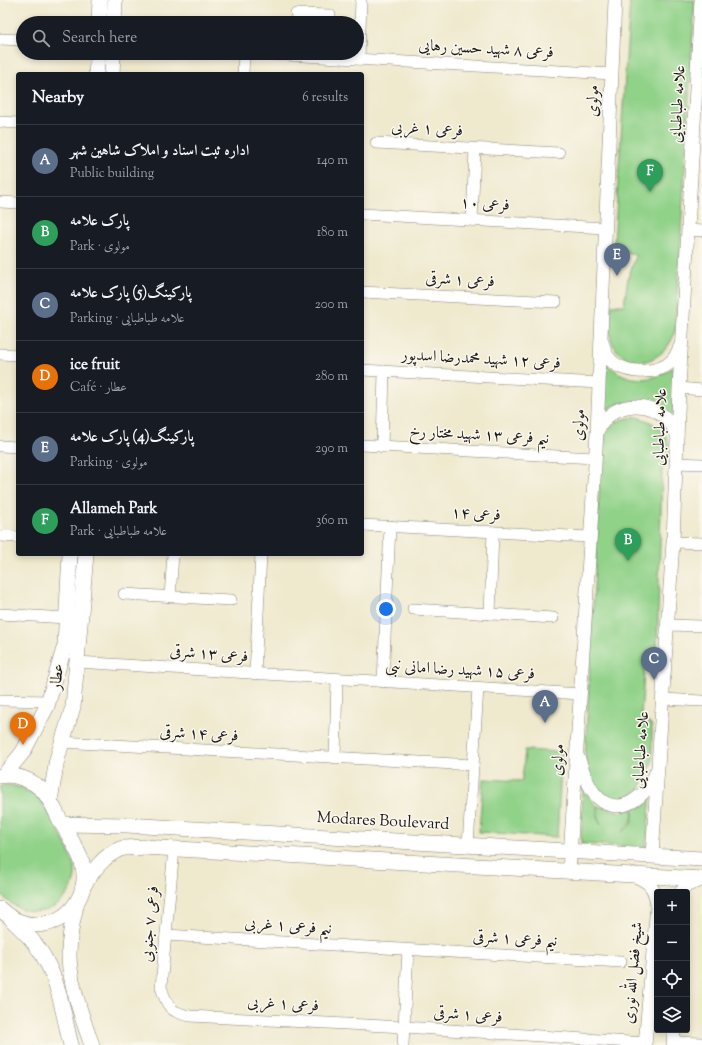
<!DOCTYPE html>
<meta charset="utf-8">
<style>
body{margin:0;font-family:"Sorts Mill Goudy",Amiri,serif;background:#242831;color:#f1f3f6}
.controls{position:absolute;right:12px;bottom:12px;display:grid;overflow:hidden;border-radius:4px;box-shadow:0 2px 6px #0003}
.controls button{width:36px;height:36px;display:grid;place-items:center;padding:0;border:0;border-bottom:1px solid #363941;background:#171b24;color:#f1f3f6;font:20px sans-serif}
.you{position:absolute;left:386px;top:609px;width:14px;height:14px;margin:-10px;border:3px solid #fff;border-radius:50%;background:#1a73e8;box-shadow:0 0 0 6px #1a73e833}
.badge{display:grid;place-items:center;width:26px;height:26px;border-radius:50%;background:#c8321e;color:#fff;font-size:13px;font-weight:700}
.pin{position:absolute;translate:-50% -33px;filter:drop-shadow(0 1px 2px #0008)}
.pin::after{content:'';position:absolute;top:21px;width:14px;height:12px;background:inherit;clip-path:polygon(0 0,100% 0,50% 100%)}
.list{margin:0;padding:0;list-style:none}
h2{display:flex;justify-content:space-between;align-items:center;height:52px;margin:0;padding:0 16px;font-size:17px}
h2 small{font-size:13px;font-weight:400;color:#9ea1a6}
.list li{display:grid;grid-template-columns:26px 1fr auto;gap:12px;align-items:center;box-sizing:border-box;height:72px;padding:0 16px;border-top:1px solid #363941}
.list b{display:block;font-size:15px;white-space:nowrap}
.list p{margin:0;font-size:13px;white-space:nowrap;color:#9ea1a6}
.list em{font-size:13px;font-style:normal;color:#9ea1a6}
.icon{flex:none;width:22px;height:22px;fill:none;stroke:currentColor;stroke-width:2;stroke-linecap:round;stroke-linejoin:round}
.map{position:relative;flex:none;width:702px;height:1045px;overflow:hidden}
.search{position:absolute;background:#171b24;box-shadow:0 2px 6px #0003;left:16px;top:16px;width:348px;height:44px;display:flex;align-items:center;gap:10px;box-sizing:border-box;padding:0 14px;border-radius:22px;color:#9ea1a6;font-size:15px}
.panel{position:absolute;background:#171b24;box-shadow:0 2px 6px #0003;left:16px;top:72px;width:348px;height:484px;border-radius:4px}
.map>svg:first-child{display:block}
.green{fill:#91d289;stroke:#567752}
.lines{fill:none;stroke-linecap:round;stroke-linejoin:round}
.minor-casing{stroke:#868275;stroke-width:12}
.tertiary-casing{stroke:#868275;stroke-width:14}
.secondary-casing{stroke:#868275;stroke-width:16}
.minor{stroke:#fff;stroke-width:11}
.tertiary{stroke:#fff;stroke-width:13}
.secondary{stroke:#fff;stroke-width:15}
.labels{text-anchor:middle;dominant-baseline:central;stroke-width:3;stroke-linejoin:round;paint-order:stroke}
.street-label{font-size:16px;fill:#1c1c1c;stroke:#fbf7ec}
</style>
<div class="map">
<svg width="702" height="1045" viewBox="0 0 702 1045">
<rect width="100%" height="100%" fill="#fbf7ec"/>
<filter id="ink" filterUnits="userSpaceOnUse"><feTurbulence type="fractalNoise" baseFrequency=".025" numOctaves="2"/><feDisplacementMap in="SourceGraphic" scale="8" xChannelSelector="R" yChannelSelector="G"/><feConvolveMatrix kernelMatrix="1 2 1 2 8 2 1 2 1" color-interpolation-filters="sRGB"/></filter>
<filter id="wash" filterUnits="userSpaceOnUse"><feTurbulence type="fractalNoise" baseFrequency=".012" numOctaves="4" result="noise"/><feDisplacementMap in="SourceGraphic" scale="16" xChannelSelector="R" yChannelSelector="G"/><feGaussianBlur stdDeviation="0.9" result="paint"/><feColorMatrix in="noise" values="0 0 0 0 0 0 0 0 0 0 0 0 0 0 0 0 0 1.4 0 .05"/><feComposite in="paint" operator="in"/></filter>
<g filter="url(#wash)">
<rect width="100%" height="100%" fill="#efe9ce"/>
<!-- green -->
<g class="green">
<path d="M630,0H695L675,331C666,365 623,375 611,339C608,328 610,316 611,305H624L628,278L636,256L615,246L614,243Z"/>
<path d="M606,363C624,382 651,384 672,368L675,369L673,415L620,403L611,407L603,412Z"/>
<path d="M637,417C652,421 668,430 669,448C669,455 664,464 662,470L657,653L645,661L641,715L652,726V763L639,790L624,801C619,801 612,801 608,799C593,791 588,771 585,757L602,440C608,424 620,418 637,417Z"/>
<path d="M525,750L562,752L557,837L479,832L483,779L522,781Z"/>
<path d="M7,785C18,786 29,789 38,797C46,804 74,858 75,870C76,879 72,889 67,895C49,920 17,915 0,893V786Z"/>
<path d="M583,786L586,794L597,805V818L601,825L598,818V806L621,812L633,809L632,821L622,832C632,827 634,819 633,809L651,794L646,847L581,844Z"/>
</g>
</g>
<g filter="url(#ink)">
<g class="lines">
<!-- minor casing -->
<g class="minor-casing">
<g id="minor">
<path d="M296,14L330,15"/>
<path d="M0,39L23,40"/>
<path d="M252,53L612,74"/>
<path d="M359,59L361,0"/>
<path d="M243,74L244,53"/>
<path d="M0,122L18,123"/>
<path d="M376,143L559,153"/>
<path d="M0,202L18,203"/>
<path d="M362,214L605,228"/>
<path d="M472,220L475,149"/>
<path d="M689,230L702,231"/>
<path d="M362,292L556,302"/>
<path d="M0,354L18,355"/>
<path d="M362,370L599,383"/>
<path d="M679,388L702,390"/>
<path d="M362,445L594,458"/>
<path d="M0,446L18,447"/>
<path d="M382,447L384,371"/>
<path d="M676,463L702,464"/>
<path d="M362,525L589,537"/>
<path d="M0,536L18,537"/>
<path d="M673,542L702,543"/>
<path d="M124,594L231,600"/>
<path d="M170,597L173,554"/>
<path d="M413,609L553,618"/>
<path d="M0,614L66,618"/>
<path d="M490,614L493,532"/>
<path d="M667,625L702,626"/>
<path d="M78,662L580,694"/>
<path d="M255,674L261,554"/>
<path d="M383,682L390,526"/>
<path d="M662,699L702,701"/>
<path d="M0,700L48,701"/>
<path d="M61,742L473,765"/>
<path d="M335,758L337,679"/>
<path d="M468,845L478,688"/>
<path d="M174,849L161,987C167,1006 169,1012 190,1016L404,1027L645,1043"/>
<path d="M166,935L621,962"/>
<path d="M674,1042L702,1043"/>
<path d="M403,1045L408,950"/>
</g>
</g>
<!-- tertiary casing -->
<g class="tertiary-casing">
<g id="tertiary">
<path d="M602,342C604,347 605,353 608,357C621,375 658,376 673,360C676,356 678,351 680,347"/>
<path d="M598,430C611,403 645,398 667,419C671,423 674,429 677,434"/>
<path d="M578,757C583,769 586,784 595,794C616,821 648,797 656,772"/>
<path d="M652,856L673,542L679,388L701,0"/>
<path d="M569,872L597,433L615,0"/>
<path d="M635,876C650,882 655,888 657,905L645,1045"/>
<path d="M681,892L687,885L702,880"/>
<path d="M673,1045L674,1030"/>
</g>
</g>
<!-- secondary casing -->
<g class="secondary-casing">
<g id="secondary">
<path d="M99,23L100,0"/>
<path d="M114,23L115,0"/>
<path d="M96,74L98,53"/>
<path d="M112,74L113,53"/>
<path d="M4,775L23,752L47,706L65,645L70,554"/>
<path d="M0,776C14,773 32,780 42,790C51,799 56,813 62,824C69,836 78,850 82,862C90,891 73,919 44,924C28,927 11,920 0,909"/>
<path d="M50,801L57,759L73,707L86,554"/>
<path d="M62,824L127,825L702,859"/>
<path d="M83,887C92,872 103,856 120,849C127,847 136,848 143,847L702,879"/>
<path d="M76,906C72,922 69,938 69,955C69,980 83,1021 92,1045"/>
<path d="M12,920C26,933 39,946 47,963C60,987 64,1018 71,1045"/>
</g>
</g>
<!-- minor -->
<use href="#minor" class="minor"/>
<!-- tertiary -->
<use href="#tertiary" class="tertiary"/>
<!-- secondary -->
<use href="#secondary" class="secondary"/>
</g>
</g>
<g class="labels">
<!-- street labels -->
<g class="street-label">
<text transform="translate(486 50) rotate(3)">فرعی ۸ شهید حسین رهایی</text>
<text transform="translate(594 101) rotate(-88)">مولوی</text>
<text transform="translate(679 104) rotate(-87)">علامه طباطبایی</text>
<text transform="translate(427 130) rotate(3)">فرعی ۱ غربی</text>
<text transform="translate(485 205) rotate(3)">فرعی ۱۰</text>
<text transform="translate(460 281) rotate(3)">فرعی ۱ شرقی</text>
<text transform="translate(481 360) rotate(3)">فرعی ۱۲ شهید محمدرضا اسدپور</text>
<text transform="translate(580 425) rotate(-87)">مولوی</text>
<text transform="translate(661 427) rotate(-88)">علامه طباطبایی</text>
<text transform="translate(479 436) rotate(3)">نیم فرعی ۱۳ شهید مختار رخ</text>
<text transform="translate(476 515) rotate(3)">فرعی ۱۴</text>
<text transform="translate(209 655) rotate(4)">فرعی ۱۳ شرقی</text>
<text transform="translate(460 671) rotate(3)">فرعی ۱۵ شهید رضا امانی نبی</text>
<text transform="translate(58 677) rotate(-84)">عطار</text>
<text transform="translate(199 735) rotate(3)">فرعی ۱۴ شرقی</text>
<text transform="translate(642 750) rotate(-86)">علامه طباطبایی</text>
<text transform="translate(559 760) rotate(-86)">مولوی</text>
<text transform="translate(383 822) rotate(3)">Modares Boulevard</text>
<text transform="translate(151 924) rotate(-85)">فرعی ۷ جنوبی</text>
<text transform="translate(288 927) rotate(4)">نیم فرعی ۱ غربی</text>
<text transform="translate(515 940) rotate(3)">نیم فرعی ۱ شرقی</text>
<text transform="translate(634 973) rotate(-85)">شیخ فضل الله نوری</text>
<text transform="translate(283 1005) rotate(3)">فرعی ۱ غربی</text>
<text transform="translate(468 1016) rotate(4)">فرعی ۱ شرقی</text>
</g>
</g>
</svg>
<div class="controls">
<button>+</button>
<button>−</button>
<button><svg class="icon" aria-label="locate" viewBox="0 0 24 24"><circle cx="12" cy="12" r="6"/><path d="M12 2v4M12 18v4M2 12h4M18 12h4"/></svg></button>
<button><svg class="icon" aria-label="layers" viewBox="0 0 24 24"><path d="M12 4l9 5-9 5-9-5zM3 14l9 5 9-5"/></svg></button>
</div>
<div class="you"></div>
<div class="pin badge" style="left:545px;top:723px;background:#5c6f8a">A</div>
<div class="pin badge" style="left:628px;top:561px;background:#2e9e5b">B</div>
<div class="pin badge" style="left:654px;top:680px;background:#5c6f8a">C</div>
<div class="pin badge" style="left:23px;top:745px;background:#e8710a">D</div>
<div class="pin badge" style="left:617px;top:276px;background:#5c6f8a">E</div>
<div class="pin badge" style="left:650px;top:192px;background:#2e9e5b">F</div>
<div class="search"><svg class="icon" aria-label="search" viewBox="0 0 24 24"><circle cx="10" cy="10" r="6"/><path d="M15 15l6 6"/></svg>Search here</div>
<section class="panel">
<h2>Nearby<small>6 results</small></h2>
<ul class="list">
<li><span class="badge" style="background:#5c6f8a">A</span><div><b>اداره ثبت اسناد و املاک شاهین شهر</b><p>Public building</p></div><em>140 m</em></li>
<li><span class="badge" style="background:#2e9e5b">B</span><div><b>پارک علامه</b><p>Park · مولوی</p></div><em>180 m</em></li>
<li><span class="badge" style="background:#5c6f8a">C</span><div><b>پارکینگ(5) پارک علامه</b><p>Parking · علامه طباطبایی</p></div><em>200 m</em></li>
<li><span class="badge" style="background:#e8710a">D</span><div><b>ice fruit</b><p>Café · عطار</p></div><em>280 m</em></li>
<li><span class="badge" style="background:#5c6f8a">E</span><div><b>پارکینگ(4) پارک علامه</b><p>Parking · مولوی</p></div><em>290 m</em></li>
<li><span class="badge" style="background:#2e9e5b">F</span><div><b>Allameh Park</b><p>Park · علامه طباطبایی</p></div><em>360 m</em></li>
</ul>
</section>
</div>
